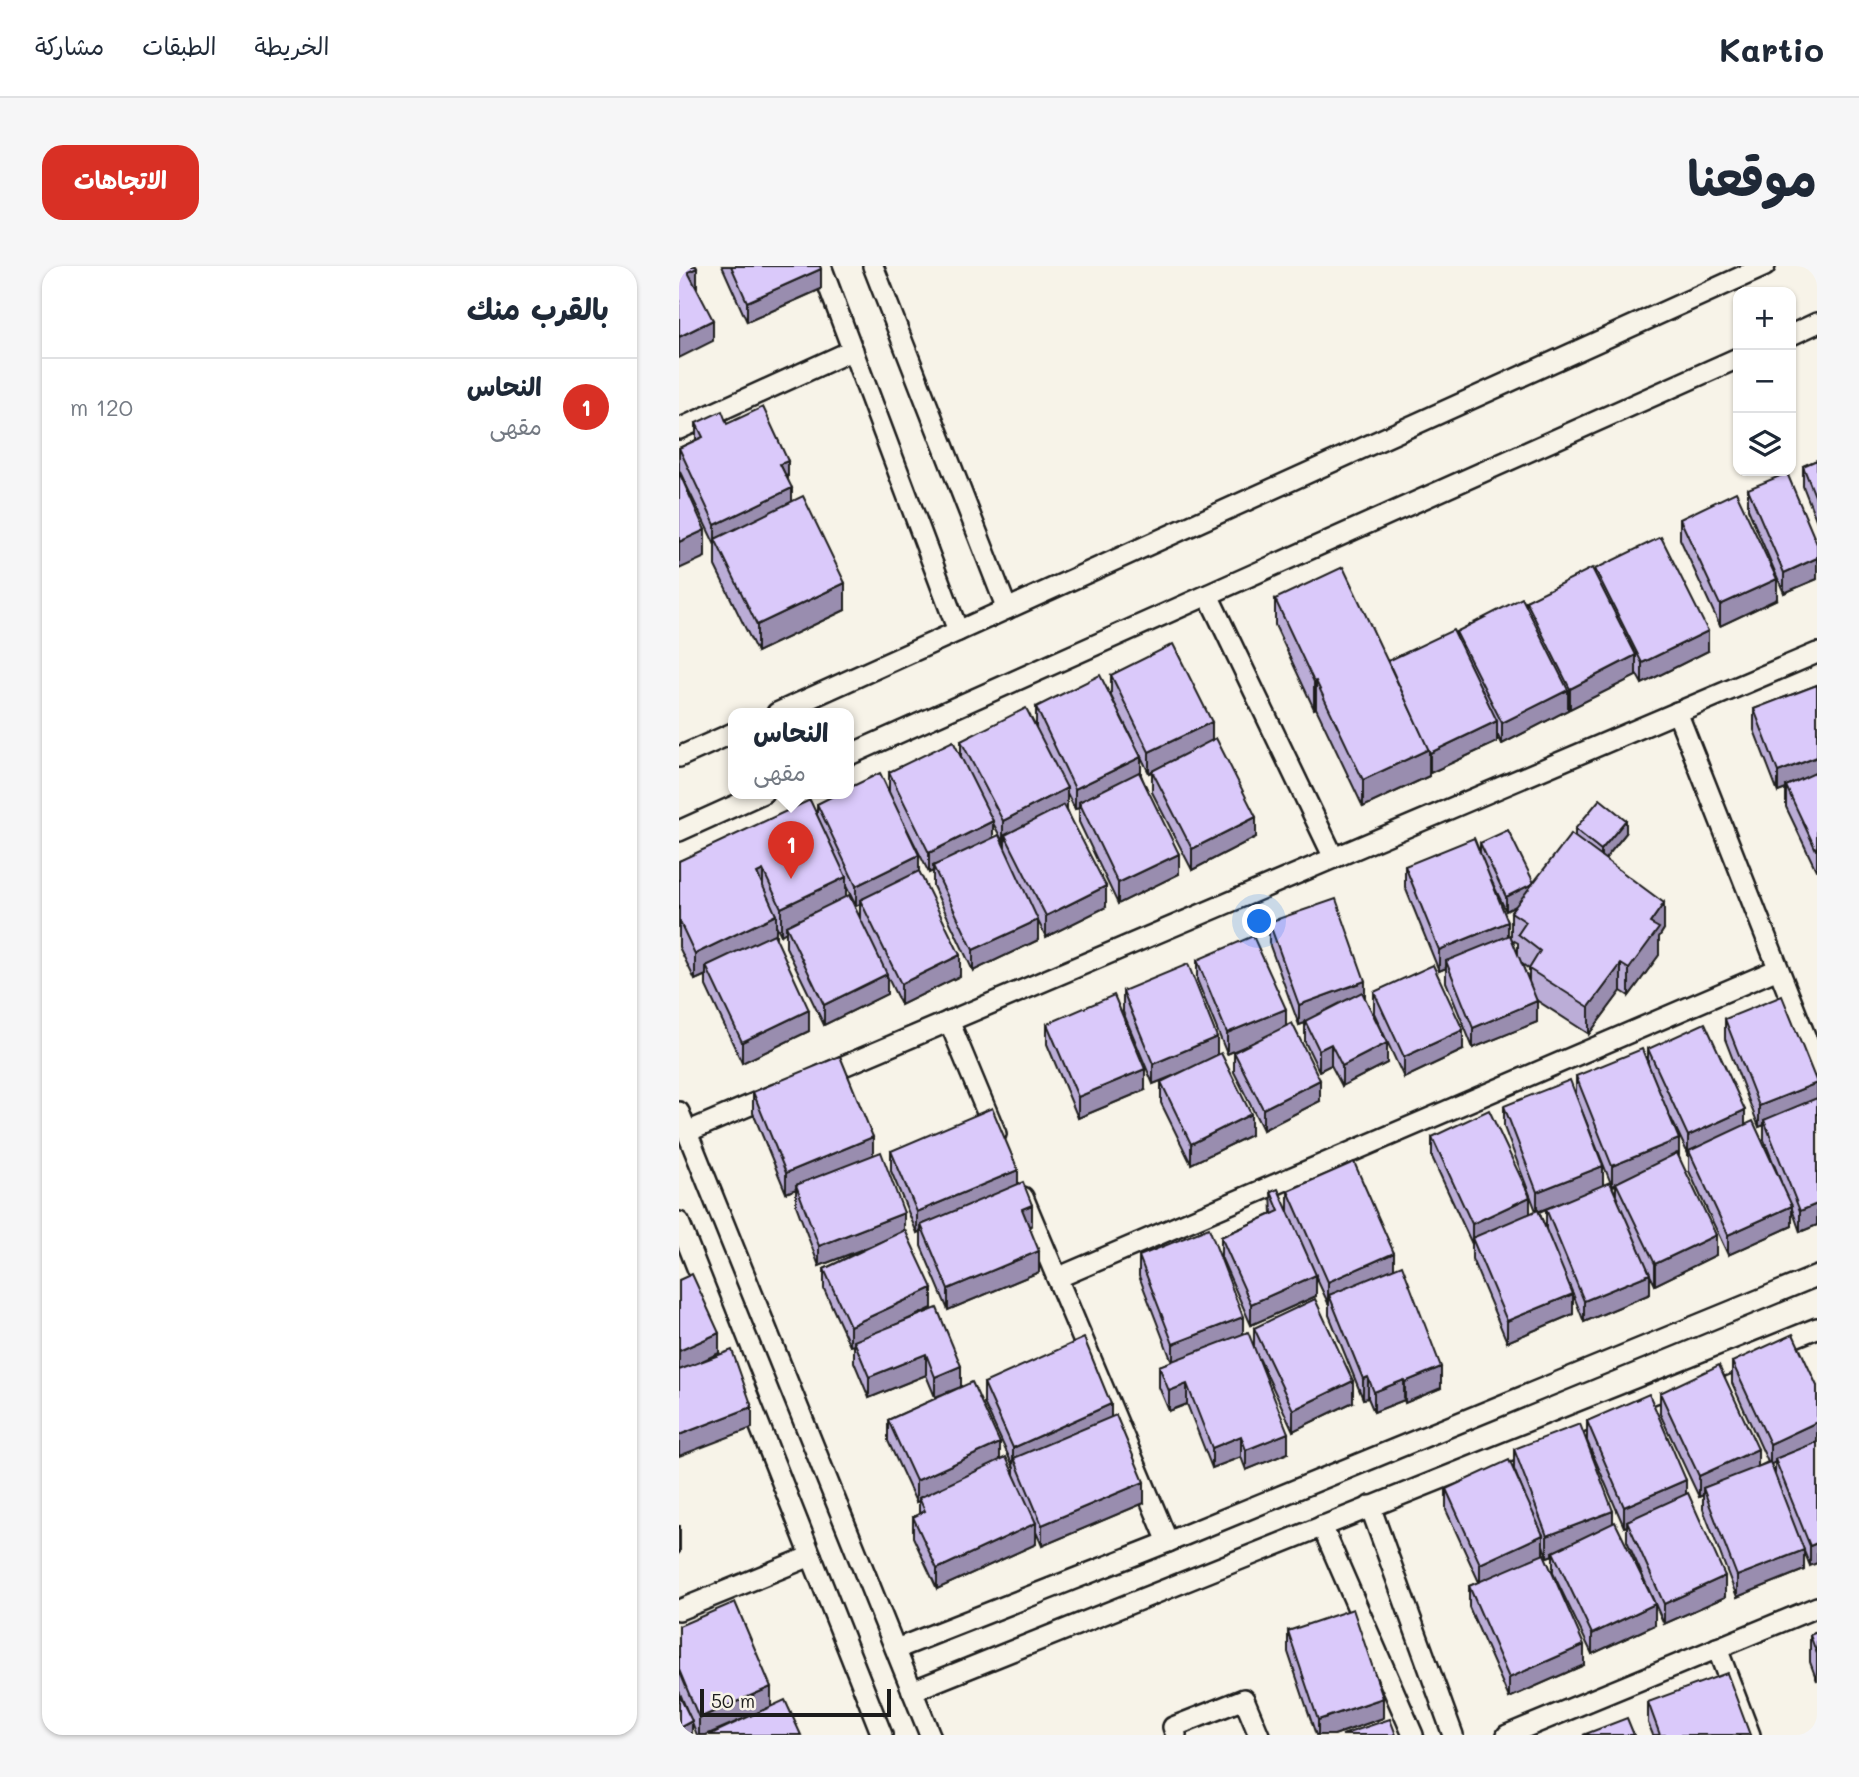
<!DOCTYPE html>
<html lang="ar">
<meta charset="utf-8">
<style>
body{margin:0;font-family:Mali,"Playpen Sans Arabic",sans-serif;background:#f6f6f7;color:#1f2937;direction:rtl}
.controls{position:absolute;right:21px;top:21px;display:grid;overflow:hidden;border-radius:14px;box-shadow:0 2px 5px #0004}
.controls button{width:63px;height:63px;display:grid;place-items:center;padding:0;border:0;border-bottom:2px solid #e0e1e3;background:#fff;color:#1f2937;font:35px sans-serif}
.scale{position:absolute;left:21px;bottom:18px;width:191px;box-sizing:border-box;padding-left:7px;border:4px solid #1c1c1c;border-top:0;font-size:19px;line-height:24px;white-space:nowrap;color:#1c1c1c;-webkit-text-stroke:5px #f7f3e8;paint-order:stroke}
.you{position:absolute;left:581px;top:656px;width:24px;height:24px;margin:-18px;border:5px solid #fff;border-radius:50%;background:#1a73e8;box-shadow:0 0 0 10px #1a73e833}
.badge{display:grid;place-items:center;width:46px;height:46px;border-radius:50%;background:#d93025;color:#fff;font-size:23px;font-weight:700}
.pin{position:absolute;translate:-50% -58px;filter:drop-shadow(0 2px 4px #0008)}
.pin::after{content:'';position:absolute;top:37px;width:24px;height:21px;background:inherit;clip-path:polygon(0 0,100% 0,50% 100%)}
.popup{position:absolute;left:49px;top:442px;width:126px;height:91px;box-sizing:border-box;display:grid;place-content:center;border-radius:14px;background:#fff;filter:drop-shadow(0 2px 5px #0005);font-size:23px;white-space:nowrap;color:#747a83}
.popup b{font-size:26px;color:#1f2937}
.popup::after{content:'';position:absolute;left:50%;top:100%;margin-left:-14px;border:14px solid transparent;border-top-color:#fff}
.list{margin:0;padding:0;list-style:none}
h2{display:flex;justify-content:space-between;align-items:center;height:91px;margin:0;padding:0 28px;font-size:30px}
h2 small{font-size:23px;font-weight:400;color:#747a83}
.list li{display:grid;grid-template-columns:46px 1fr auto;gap:21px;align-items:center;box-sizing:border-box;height:98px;padding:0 28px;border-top:2px solid #e0e1e3}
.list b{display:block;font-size:26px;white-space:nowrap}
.list p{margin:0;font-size:23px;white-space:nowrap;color:#747a83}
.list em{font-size:23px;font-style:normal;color:#747a83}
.icon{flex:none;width:38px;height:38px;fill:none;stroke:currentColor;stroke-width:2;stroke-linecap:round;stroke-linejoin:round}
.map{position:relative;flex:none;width:1138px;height:1469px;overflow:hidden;direction:ltr;border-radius:21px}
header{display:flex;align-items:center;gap:42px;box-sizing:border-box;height:98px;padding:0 35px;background:#fff;border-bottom:2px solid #e0e1e3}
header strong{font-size:33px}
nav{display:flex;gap:38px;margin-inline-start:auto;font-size:24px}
.intro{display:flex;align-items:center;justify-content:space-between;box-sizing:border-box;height:168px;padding:0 42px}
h1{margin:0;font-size:49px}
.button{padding:18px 32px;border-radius:21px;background:#d93025;color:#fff;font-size:24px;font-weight:700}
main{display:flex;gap:42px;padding:0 42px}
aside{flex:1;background:#fff;border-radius:21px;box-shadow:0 2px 5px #0004}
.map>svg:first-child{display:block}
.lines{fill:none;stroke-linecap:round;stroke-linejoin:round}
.minor-casing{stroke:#1c1c1c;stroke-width:24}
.minor{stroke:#f7f3e8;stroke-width:19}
.wall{fill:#bbadd7;stroke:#1c1c1c;stroke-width:2;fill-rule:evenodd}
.shaded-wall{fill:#998daf;stroke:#1c1c1c;stroke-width:2}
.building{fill:#dac9fa;stroke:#1c1c1c;stroke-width:2}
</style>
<header>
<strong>Kartio</strong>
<nav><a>الخريطة</a><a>الطبقات</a><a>مشاركة</a></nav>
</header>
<div class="intro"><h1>موقعنا</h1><a class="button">الاتجاهات</a></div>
<main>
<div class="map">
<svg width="1138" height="1469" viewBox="0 0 1138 1469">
<rect width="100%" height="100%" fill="#f7f3e8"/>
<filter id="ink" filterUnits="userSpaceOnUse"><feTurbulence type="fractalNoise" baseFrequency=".0143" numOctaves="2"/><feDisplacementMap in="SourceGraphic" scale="14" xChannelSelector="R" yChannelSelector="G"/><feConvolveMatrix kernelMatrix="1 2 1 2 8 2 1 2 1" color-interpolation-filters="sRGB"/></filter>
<g filter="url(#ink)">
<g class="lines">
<!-- minor casing -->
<g class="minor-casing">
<g id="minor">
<path d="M142,0L279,365"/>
<path d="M194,0L328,343"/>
<path d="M1112,69L1138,57"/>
<path d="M0,163L174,84"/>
<path d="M529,329L655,592"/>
<path d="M998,446L1138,800"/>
<path d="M98,447L1086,0"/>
<path d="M170,489L1059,92"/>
<path d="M0,491L54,467"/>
<path d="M0,565L84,527"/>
<path d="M270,755L317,868"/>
<path d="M141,810L1138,387"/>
<path d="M0,846L251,1469"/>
<path d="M8,866L97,828"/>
<path d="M344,931L489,1276"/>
<path d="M0,956L203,1469"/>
<path d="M378,1012L1099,703"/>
<path d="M691,1240L774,1469"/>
<path d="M643,1260L734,1469"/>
<path d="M0,1344L132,1290"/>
<path d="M1038,1382L1071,1469"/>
<path d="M217,1383L489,1276L1138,1010"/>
<path d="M233,1425L1138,1062"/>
<path d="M497,1469L494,1461L565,1433L580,1469"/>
<path d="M828,1469L1138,1341"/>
</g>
</g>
<!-- minor -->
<use href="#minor" class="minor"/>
</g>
<!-- wall -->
<g class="wall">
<path d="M43,0H141L142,23L68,56Z"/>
<path d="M17,157L48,158L109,214L113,236L166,344L78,386L36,300V279L0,204V182L17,174Z"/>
<path d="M1138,194V256L1124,220V200Z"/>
<path d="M1069,223L1138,278V313L1105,327L1069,243Z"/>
<path d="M1001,253L1098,333L1041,360L1001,273Z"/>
<path d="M916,303L1029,385L963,418L957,407V410L891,443L889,439V444L823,478L818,468V476L751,507L750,504V510L684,541L637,442L635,443L596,359V333L709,395L777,371V366L847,340V335L916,309Z"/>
<path d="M432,409L533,474L577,571L513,604L473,526V506L470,507L432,430Z"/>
<path d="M1138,419V604H1137L1107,541V523L1099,526L1075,464V443Z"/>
<path d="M357,441L462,509L500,608L439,638L400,556V542L396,543L388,527V543L427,641L367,671L359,655V674L294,705L254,620V605L250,607L226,559L240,606L281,710L222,739L208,710V728L145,759L107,681V666L102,669L97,659V674L130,765L63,797L27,720V709L16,714L0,681V595L138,548V538L210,525V506L282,492V475L357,460ZM314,557L324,576L326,575V582L314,572ZM167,620L177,640L181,638V652L167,631Z"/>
<path d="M896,563L947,567L926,593L985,663L980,671V689L950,730L942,725L910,768L857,734L858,756L794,782L767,716V702L760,705L726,621V600L801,587V577L855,617L896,572ZM812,614L827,645L837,639L832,646V673L839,677V690L829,670ZM842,697L850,703V716Z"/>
<path d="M590,656L686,734L708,797L663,820L652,799L640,805L626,776V757L620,759L590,677Z"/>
<path d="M518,694L607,760L641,835L584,864L555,806V786L563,782L548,788L518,714Z"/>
<path d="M444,725L538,789L572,869L512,898L482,837V816L505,806L474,818L444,746Z"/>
<path d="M695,726L784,784L725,812L695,747Z"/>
<path d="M1046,753L1138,817V959L1121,966L1113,943V960L1049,989L1010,905V890L992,852L1000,891L1037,989L976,1019L971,1009V1028L905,1056L894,1028V1048L828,1076L793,993V978L753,891V871L851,948L857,945L825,861V840L924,919L933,920L897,830V810L969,799V783L1066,859L1102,916L1085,874V859L1080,861L1046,773ZM937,919V929L933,920ZM867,943V963L860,946Z"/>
<path d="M368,758L466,824L399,852L368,778Z"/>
<path d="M74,826L194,889L225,965L253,1042L227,1055L282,1121L321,1195L335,1208V1202L305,1137V1117L432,1151L465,1237L363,1280L357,1266V1278L258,1323L234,1271V1251L240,1248V1235L237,1236L209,1175V1154L276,1124L256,1131L247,1109L190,1132L175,1096V1079L171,1080L145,1023V1003L195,979L140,1000L117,939V923L107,927L74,847Z"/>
<path d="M212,885L339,918L353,959L350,961L360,1006L269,1044L242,980V965L238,967L212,905Z"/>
<path d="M609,925L715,1002L762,1122L726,1137L725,1134L695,1146L689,1132L684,1133L650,1049V1036L649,1037L637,1011V1030L572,1059L542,991V971L593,948L592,926L609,945Z"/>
<path d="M460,990L564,1068L575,1081V1062L674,1136L614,1165L580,1092L609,1187L567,1204L562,1191L533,1202L508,1138L490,1145L480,1121V1100L493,1096L460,1010Z"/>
<path d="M1053,1096L1138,1120L1131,1300L1125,1285V1304L1058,1331L1024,1243V1229L1020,1231L981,1148V1127L1079,1201L1089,1196L1053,1117ZM1096,1196V1210L1092,1198Z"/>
<path d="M908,1155L1007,1228L1046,1331L985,1358L948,1275V1260L945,1261L908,1175Z"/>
<path d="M835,1183L934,1257L976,1359L913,1388L874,1307V1289L868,1291L864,1279V1288L905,1399L830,1432L790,1341V1320L800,1316L767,1244V1223H843L835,1203Z"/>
<path d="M0,1360L92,1440L27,1469H18L13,1456V1469L11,1452L0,1425Z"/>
<path d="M609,1365L704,1452L655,1469H637L609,1386Z"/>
<path d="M1138,1366V1415L1131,1396V1369Z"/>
<path d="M969,1436L1071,1469H974L969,1457Z"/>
</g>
<!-- shaded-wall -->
<g class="shaded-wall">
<path d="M18,2V22L9,27V6Z"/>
<path d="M142,3V23L68,56V36Z"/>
<path d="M34,54V75L0,92V71Z"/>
<path d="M109,195V215L101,198Z"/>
<path d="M113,222V243L36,273V279V259Z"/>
<path d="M26,264V291L0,303V276Z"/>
<path d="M1138,292V313L1105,327V307Z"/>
<path d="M1098,313V333L1041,360V339Z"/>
<path d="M166,317V344L78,386V359Z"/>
<path d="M1029,365V385L963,418V397Z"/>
<path d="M957,389V410L891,443V423Z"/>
<path d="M637,415V442L635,443V416Z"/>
<path d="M889,424V444L823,478V457Z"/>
<path d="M818,455V476L751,507V487Z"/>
<path d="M533,456V476L470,507V486Z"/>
<path d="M750,483V510L684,541V514Z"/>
<path d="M462,491V511L400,536V542L396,543V523Z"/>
<path d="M1138,491V511L1107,520V523L1099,526V506Z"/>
<path d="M388,522V543L328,574L326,569V575L324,576V555Z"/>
<path d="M577,551V571L513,604V583Z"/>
<path d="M947,554V567L922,598V584Z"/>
<path d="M314,555V576L254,600V605L250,607V587Z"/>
<path d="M500,588V608L439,638V617Z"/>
<path d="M240,589V610L181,634V638L177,640V620Z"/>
<path d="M84,604V631L78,607Z"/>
<path d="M167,611V638L107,660V666L102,669V642Z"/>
<path d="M855,617V631L827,645V631Z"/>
<path d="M427,620V641L367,671V650Z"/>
<path d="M985,637V663L980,671V689L950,730V703L971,657Z"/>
<path d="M97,649V676L27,700V709L16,714V688Z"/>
<path d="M359,654V674L294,705V684Z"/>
<path d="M829,656V677L767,695V702L760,705V684Z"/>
<path d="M281,689V710L222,739V718Z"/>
<path d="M942,698V725L910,768V741Z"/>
<path d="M208,708V728L145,759V739Z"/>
<path d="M686,715V736L620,759V739Z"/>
<path d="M858,735V756L794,782V762Z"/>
<path d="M607,743V763L548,788V767Z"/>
<path d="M130,744V765L63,797V776Z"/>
<path d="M784,764V784L725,812V791Z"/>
<path d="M538,771V792L474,818V798Z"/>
<path d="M708,777V797L663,820V800Z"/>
<path d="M652,778V799L640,805V784Z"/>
<path d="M466,803V824L399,852V831Z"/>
<path d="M641,814V835L584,864V843Z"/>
<path d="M1138,817V838L1085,854V859L1080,861V840Z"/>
<path d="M1066,844V865L1010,885L1009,891V870Z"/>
<path d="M572,848V869L512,898V878Z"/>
<path d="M194,871V891L117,919V923L107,927V907Z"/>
<path d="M1000,873V893L933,920V900Z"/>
<path d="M924,900V921L858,946V926Z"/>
<path d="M339,904V925L242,959V965L238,967V946Z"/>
<path d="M851,931V951L793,972V978V958Z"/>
<path d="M1138,938V959L1121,966V945Z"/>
<path d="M353,939V959L343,964V943Z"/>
<path d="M1113,940V960L1049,989V969Z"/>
<path d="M225,947V967L140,1000V980Z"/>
<path d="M1037,969V989L976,1019V998Z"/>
<path d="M360,985V1006L269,1044V1023Z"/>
<path d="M715,987V1007L650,1029V1036L649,1037V1016Z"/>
<path d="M971,1008V1028L905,1056V1035Z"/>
<path d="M637,1009V1030L572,1059V1038Z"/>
<path d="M253,1022V1042L176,1078L175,1075V1079L171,1080V1060Z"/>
<path d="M894,1028V1048L828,1076V1055Z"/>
<path d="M564,1051V1071L494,1099V1078Z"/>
<path d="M40,1067V1087L0,1106V1085Z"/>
<path d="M247,1088V1109L190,1132V1111Z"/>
<path d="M282,1100V1121L256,1131V1111Z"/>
<path d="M762,1101V1122L726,1137V1116Z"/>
<path d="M689,1111V1132L684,1133V1113Z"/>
<path d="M725,1114V1134L695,1146V1126Z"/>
<path d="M674,1115V1136L614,1165V1144Z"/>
<path d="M508,1118V1138L490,1145V1125Z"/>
<path d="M432,1138V1159L335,1192L334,1202V1182Z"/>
<path d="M73,1141V1162L0,1190V1169Z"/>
<path d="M1138,1156V1177L1096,1193V1196L1091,1199V1178Z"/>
<path d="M609,1167V1187L567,1204V1184Z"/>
<path d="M562,1170V1191L533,1202V1182Z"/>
<path d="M321,1177V1198L240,1232V1235L237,1236V1215Z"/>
<path d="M1079,1183V1203L1024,1222V1229L1020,1231V1210Z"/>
<path d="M1007,1214V1235L948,1255V1260L945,1261V1241Z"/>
<path d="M465,1216V1237L363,1280V1259Z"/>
<path d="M934,1245V1266L874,1286V1289L868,1291V1270Z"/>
<path d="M357,1257V1278L258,1323V1303Z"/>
<path d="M0,1260H1V1286L0,1287Z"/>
<path d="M864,1269V1290L801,1319V1298Z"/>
<path d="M1138,1277V1297L1131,1300V1280Z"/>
<path d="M1125,1284V1304L1058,1331V1310Z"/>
<path d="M1046,1310V1331L985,1358V1338Z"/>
<path d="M976,1338V1359L913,1388V1368Z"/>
<path d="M905,1379V1399L830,1432V1412Z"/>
<path d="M92,1421V1441L27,1469H20V1452Z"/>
<path d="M704,1432V1452L655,1469H639V1454Z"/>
<path d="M13,1455V1469H0V1462Z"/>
</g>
<!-- building -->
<g class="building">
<path d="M0,0H17L18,2L9,6L34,54L0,71Z"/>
<path d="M52,0H141L142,3L68,36Z"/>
<path d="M84,141L109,195L101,198L113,222L36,259L0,182L24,171L17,157L43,145L48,158Z"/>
<path d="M1138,194V235L1124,200Z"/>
<path d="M0,206L26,264L0,276Z"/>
<path d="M1108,207L1138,278V292L1105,307L1069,223Z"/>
<path d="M1057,226L1098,313L1041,339L1001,253Z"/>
<path d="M124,230L166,317L78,359L36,273Z"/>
<path d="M982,271L1029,365L963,397L916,303Z"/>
<path d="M664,301L750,483L684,514L637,415L635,416L596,333Z"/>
<path d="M913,302L957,389L891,423L847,335Z"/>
<path d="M843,332L889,424L823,457L777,366Z"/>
<path d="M774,364L818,455L751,487L709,395Z"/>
<path d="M494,378L533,456L470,486L432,409Z"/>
<path d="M421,409L462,491L396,523L357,441Z"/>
<path d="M1138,419V491L1099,506L1075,443Z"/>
<path d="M347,442L388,522L324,555L282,475Z"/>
<path d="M537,472L577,551L513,583L473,505Z"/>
<path d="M274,475L314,555L250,587L210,506Z"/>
<path d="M460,506L500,588L439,617L400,536Z"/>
<path d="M1138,506V584H1137L1107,520Z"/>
<path d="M201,507L240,589L177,620L138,538L160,527H170V522Z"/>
<path d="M921,533L947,554L922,584L896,563Z"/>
<path d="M131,534L167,611L102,642L84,604L78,607L97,649L16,688L0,654V595Z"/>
<path d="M385,539L427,620L367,650L326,569Z"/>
<path d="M829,564L855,617L827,631L801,577Z"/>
<path d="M892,568L985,637L971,657L980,662L950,703L942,698L910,741L850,703L861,685L839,668L847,656L832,646Z"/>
<path d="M320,569L359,654L294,684L254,600Z"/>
<path d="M795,572L829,656L760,684L726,600Z"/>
<path d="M240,605L281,689L222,718L181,634Z"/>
<path d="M170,629L208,708L145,739L107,660Z"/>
<path d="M657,633L686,715L620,739L590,656Z"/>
<path d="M95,668L130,744L63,776L27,700Z"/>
<path d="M831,669L858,735L794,762L767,695Z"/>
<path d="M574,670L607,743L548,767L518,694Z"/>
<path d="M509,698L538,771L474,798L444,725Z"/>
<path d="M754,699L784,764L725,791L695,726Z"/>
<path d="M683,726L708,777L663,800L652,778L640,784L626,755Z"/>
<path d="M435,729L466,803L399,831L368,758Z"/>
<path d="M1103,730L1138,817L1080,840L1046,753Z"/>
<path d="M613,757L641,814L584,843L555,786Z"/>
<path d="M1026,757L1066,844L1009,870L969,783Z"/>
<path d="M963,783L1000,873L933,900L897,810Z"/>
<path d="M542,787L572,848L512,878L482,816Z"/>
<path d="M161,790L194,871L107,907L74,826Z"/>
<path d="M891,814L924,900L858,926L825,840Z"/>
<path d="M1138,832V938L1121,945L1085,854Z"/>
<path d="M313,842L339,904L238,946L212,885Z"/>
<path d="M810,844L851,931L793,958L753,871Z"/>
<path d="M1074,855L1113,940L1049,969L1010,885Z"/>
<path d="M202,886L225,947L140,980L117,919Z"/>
<path d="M998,887L1037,969L976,998L937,917Z"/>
<path d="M675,896L715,987L649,1016L609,925Z"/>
<path d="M344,916L353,939L343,943L360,985L269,1023L242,959Z"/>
<path d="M931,916L971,1008L905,1035L867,943Z"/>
<path d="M599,923L637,1009L572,1038L542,971L600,945L592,926Z"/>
<path d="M859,944L894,1028L828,1055L793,972Z"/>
<path d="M530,962L564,1051L494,1078L460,990Z"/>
<path d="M226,964L253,1022L171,1060L145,1003Z"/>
<path d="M723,999L762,1101L726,1116L725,1114L695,1126L689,1111L684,1113L650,1029Z"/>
<path d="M13,1008L40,1067L0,1085V1014Z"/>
<path d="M636,1033L674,1115L614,1144L575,1062Z"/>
<path d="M258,1042L282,1100L256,1111L247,1088L190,1111L175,1075Z"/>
<path d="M569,1066L609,1167L567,1184L562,1170L533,1182L508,1118L490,1125L480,1100Z"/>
<path d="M1114,1068L1138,1120V1156L1091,1178L1053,1096Z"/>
<path d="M405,1072L432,1138L334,1182L305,1117Z"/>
<path d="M53,1084L73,1141L0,1169V1104Z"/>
<path d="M1040,1099L1079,1183L1020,1210L981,1127Z"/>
<path d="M293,1116L321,1177L237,1215L209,1154Z"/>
<path d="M970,1128L1007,1214L945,1241L908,1155Z"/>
<path d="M437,1149L465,1216L363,1259L335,1192Z"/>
<path d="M901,1158L934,1245L868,1270L835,1183Z"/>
<path d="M1138,1176V1277L1131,1280L1096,1193Z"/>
<path d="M327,1191L357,1257L258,1303L234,1251L246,1245L240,1232Z"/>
<path d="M830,1194L864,1269L801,1298L767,1223Z"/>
<path d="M1091,1196L1125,1284L1058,1310L1024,1222Z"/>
<path d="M1009,1227L1046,1310L985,1338L948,1255Z"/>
<path d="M936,1256L976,1338L913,1368L874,1286Z"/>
<path d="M865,1288L905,1379L830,1412L790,1320Z"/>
<path d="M56,1336L92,1421L20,1452L0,1404V1360Z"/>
<path d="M674,1343L704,1432L639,1454L609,1365Z"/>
<path d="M1138,1366V1388L1131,1369Z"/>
<path d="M1048,1407L1071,1469H981L969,1436Z"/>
<path d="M0,1429L13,1455L0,1462Z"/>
<path d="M106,1434L122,1469H30Z"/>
<path d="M948,1452L955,1469H904Z"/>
<path d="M711,1453L717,1469H663Z"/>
</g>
</g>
</svg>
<div class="controls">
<button>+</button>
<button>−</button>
<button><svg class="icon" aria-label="layers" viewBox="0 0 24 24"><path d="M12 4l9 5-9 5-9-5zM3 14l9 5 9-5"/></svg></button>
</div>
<div class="scale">50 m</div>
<div class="you"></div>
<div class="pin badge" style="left:112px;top:613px">1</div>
<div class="popup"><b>النحاس</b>مقهى</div>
</div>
<aside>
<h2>بالقرب منك<small></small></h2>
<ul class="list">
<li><span class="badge">1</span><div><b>النحاس</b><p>مقهى</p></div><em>120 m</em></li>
</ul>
</aside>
</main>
